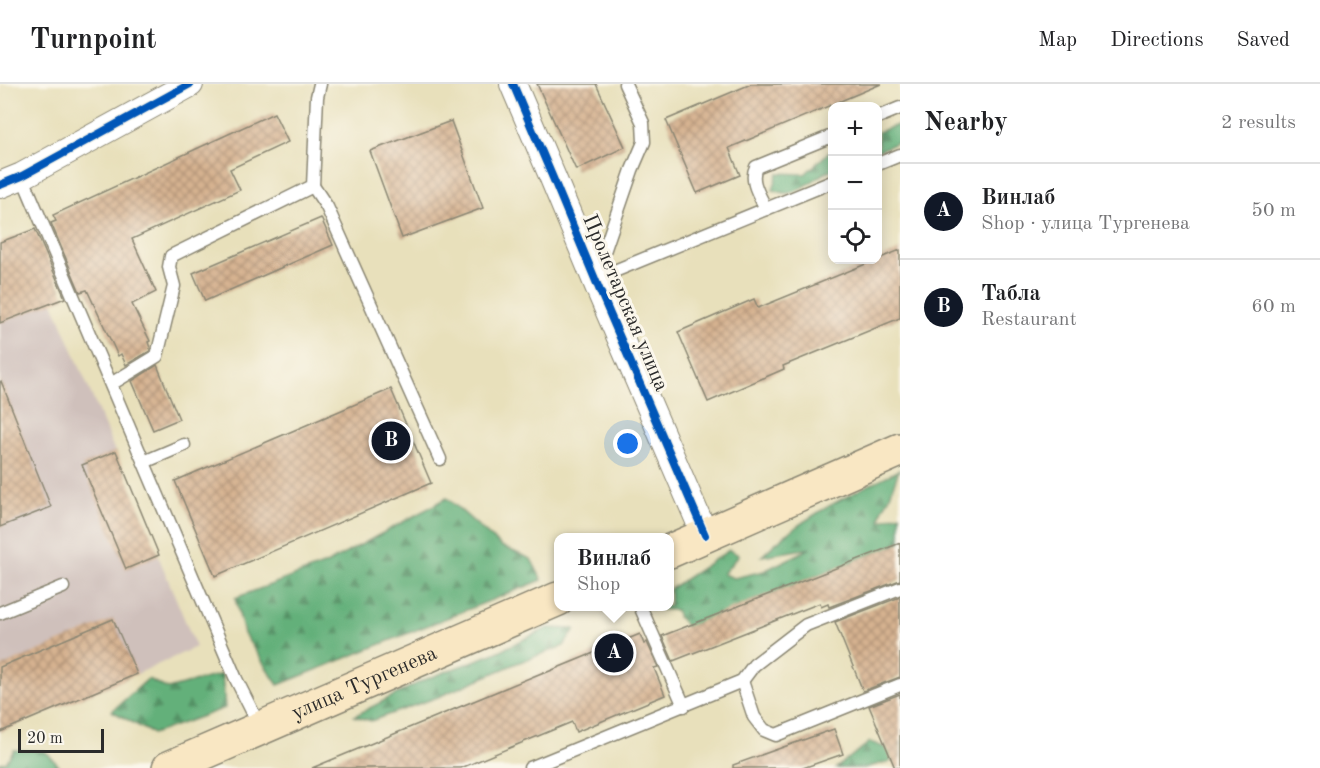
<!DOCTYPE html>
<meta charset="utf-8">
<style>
body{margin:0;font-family:"Old Standard TT",serif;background:#f6f6f6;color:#202124}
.controls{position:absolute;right:18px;top:18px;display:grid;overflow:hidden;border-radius:12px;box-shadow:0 3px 15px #0003}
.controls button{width:54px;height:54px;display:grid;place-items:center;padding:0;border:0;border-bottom:2px solid #e0e0e0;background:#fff;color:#202124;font:30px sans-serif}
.scale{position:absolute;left:18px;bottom:15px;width:86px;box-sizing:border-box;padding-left:6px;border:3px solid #2b2b2b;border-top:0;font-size:16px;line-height:21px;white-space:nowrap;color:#2b2b2b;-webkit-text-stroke:4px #fbf7ec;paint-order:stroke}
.you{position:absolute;left:628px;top:360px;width:21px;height:21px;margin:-15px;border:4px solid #fff;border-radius:50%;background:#1a73e8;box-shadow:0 0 0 9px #1a73e833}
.badge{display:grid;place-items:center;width:39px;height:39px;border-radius:50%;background:#111827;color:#fff;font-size:20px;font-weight:700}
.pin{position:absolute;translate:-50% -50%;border:3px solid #fff;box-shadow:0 2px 6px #0006}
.popup{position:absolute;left:554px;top:449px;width:120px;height:78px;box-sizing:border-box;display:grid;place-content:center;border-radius:12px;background:#fff;filter:drop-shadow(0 2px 4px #0005);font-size:20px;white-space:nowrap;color:#757577}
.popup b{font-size:22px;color:#202124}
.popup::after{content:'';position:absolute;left:50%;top:100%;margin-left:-12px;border:12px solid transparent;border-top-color:#fff}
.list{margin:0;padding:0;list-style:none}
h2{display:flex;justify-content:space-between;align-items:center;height:78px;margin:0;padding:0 24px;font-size:26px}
h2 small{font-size:20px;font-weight:400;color:#757577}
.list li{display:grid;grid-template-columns:39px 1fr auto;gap:18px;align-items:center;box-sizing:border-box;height:96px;padding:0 24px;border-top:2px solid #e0e0e0}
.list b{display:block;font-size:22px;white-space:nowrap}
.list p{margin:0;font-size:20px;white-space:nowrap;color:#757577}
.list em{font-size:20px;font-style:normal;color:#757577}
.icon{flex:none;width:33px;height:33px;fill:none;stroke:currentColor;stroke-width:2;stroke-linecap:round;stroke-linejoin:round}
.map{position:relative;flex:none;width:900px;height:684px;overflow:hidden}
header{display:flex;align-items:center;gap:36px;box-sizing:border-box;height:84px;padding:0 30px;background:#fff;border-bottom:2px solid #e0e0e0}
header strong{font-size:28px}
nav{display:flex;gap:33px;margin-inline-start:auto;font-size:21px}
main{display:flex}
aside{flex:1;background:#fff}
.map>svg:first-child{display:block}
.industrial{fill:#cfc0bb}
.forest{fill:url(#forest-firs);stroke:#486e52;stroke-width:1.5}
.building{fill:url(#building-cross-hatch)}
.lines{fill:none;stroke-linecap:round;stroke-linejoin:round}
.lane-casing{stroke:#8a8673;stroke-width:15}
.street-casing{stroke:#8a8673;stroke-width:28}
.secondary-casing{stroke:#8a8673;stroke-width:36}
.lane{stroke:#fff;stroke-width:12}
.street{stroke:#fff;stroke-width:26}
.secondary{stroke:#f9e7c3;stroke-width:33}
.cycleway-casing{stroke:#fbf7ec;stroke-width:11}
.cycleway{stroke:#0057b8;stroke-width:8}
.labels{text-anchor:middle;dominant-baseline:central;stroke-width:6;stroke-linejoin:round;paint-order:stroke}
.street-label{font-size:21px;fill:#2b2b2b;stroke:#fbf7ec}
</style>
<header>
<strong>Turnpoint</strong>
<nav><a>Map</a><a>Directions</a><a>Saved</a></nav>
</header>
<main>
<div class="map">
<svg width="900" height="684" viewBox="0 0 900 684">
<defs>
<pattern id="forest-firs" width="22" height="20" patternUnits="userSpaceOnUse" patternTransform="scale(1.5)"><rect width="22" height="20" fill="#64b07a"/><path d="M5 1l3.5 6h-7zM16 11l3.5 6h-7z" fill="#538f64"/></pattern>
<pattern id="building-cross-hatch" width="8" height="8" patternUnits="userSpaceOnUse" patternTransform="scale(1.5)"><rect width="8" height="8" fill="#d6b290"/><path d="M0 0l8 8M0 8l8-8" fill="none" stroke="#ae9176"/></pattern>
</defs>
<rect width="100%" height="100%" fill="#fbf7ec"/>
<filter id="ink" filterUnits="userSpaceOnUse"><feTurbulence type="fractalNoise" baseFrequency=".0167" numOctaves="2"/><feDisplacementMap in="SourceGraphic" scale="12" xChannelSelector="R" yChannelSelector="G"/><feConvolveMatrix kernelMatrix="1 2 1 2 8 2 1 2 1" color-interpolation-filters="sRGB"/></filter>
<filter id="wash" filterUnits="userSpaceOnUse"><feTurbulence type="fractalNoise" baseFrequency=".008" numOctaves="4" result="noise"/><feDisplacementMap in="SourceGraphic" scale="24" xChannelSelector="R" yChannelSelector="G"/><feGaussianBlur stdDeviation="1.35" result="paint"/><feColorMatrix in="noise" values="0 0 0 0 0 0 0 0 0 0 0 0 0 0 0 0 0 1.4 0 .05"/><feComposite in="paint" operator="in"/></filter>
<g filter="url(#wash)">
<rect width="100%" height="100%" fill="#e8e0bb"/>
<!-- industrial -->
<path class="industrial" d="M0,191L53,218L196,563L137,590L0,648Z"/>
<!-- forest -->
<g class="forest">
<path d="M900,40V57L878,67V48Z"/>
<path d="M832,67V86C817,91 804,107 788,109C784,110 778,107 773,106L778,89L805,90L828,69Z"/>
<path d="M899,386L889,414L882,427L880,437L900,430V459L687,543L678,533L676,526L651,525V523L670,522V505L729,466L739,471L723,490L734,494L764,487L811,464L762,472C800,433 851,410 899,386Z"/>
<path d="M447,414L501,462L531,475L542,496L278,601L244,550L235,514L326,480Z"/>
<path d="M548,544L575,545L564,562L517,579L438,613L371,637L354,632L424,596L495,569Z"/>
<path d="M222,590L225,624L153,650L112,627L148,595L168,605Z"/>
<path d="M870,658L886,664L900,658V675L864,684H836Z"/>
<path d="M14,666L45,667L61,684H0V679L6,678Z"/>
</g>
<g id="blocks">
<!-- building -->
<g class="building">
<path d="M537,0H596L625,63L576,86Z"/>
<path d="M751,0H881L729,64L740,91L697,109L666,36Z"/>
<path d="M274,29L288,58L230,85L240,106L132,155L156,208L132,220L150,257L148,258L150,264V267L126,281L121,270L118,272L87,206L80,208L51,139L56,137L53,131Z"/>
<path d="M451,37L483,124L402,154L370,67Z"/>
<path d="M321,134L333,161L205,217L193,189Z"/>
<path d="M35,145L65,214L0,239V158Z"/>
<path d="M900,166V234L783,282L784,285L708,318L678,248L754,215L758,224Z"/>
<path d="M157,281L179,335L153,346L132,297Z"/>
<path d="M1,297L51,423L0,443V298Z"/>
<path d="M391,305L431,399L215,492L175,397Z"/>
<path d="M116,367L159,471L126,485L82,381Z"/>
<path d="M900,459V496L829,523L828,520L821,523L820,519L673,577L662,552Z"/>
<path d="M900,513V593L863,607L835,538Z"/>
<path d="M113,535L137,590L0,648V583Z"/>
<path d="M640,550L644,560L647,558L658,583L654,584L665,611L576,648L572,638L461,684H312L544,588L545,589Z"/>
<path d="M900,610V684H895L869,622Z"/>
<path d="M834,645L843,670L803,684H733V681Z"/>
</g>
</g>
</g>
<g filter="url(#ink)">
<use href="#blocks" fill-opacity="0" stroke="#8a8673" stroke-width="1.5"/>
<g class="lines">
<!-- lane casing -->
<g class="lane-casing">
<g id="lane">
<path d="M878,33L900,24"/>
<path d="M878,80L900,71"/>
<path d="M22,92L236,595L260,643"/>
<path d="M313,102L327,123L440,375"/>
<path d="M766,125C760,112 749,97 756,83L832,52"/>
<path d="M596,191L632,86L644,58L643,39L625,0"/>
<path d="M595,195L832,98"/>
<path d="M111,300L157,272L174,202L169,183L171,172L313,102L317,13L320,0"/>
<path d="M144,378L184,361"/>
<path d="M640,522L684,622"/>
<path d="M0,529L63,503"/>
<path d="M742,597L754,633L764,646L776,651L900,601"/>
<path d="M530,684L742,597L754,581L806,541L900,504"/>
</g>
</g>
<!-- street casing -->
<g class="street-casing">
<g id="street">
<path d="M513,0L553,94L600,207L705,451"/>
<path d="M0,101L22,92L190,0"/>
</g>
</g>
<!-- secondary casing -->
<g class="secondary-casing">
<g id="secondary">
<path d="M670,467L900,366"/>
<path id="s1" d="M169,684L558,515"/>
</g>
</g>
<!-- lane -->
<use href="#lane" class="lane"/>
<!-- street -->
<use href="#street" class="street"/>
<!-- secondary -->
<use href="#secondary" class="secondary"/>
<!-- cycleway casing -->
<g class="cycleway-casing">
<g id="cycleway">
<path d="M513,0L553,94L600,207L705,451"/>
<path d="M0,101L22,92L190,0"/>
</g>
</g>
<!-- cycleway -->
<use href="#cycleway" class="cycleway"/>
</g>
</g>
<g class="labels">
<!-- street labels -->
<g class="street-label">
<text transform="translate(625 219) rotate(67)">Пролетарская улица</text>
<text stroke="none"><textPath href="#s1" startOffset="213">улица Тургенева</textPath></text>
</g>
</g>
</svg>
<div class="controls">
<button>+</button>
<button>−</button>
<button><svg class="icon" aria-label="locate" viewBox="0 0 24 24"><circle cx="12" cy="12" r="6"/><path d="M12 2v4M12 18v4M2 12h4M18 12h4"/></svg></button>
</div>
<div class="scale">20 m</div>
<div class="you"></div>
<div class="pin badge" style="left:614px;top:569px">A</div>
<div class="popup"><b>Винлаб</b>Shop</div>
<div class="pin badge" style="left:391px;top:357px">B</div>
</div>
<aside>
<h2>Nearby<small>2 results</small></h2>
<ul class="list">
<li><span class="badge">A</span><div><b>Винлаб</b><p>Shop · улица Тургенева</p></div><em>50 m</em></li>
<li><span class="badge">B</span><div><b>Табла</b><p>Restaurant</p></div><em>60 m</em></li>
</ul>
</aside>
</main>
